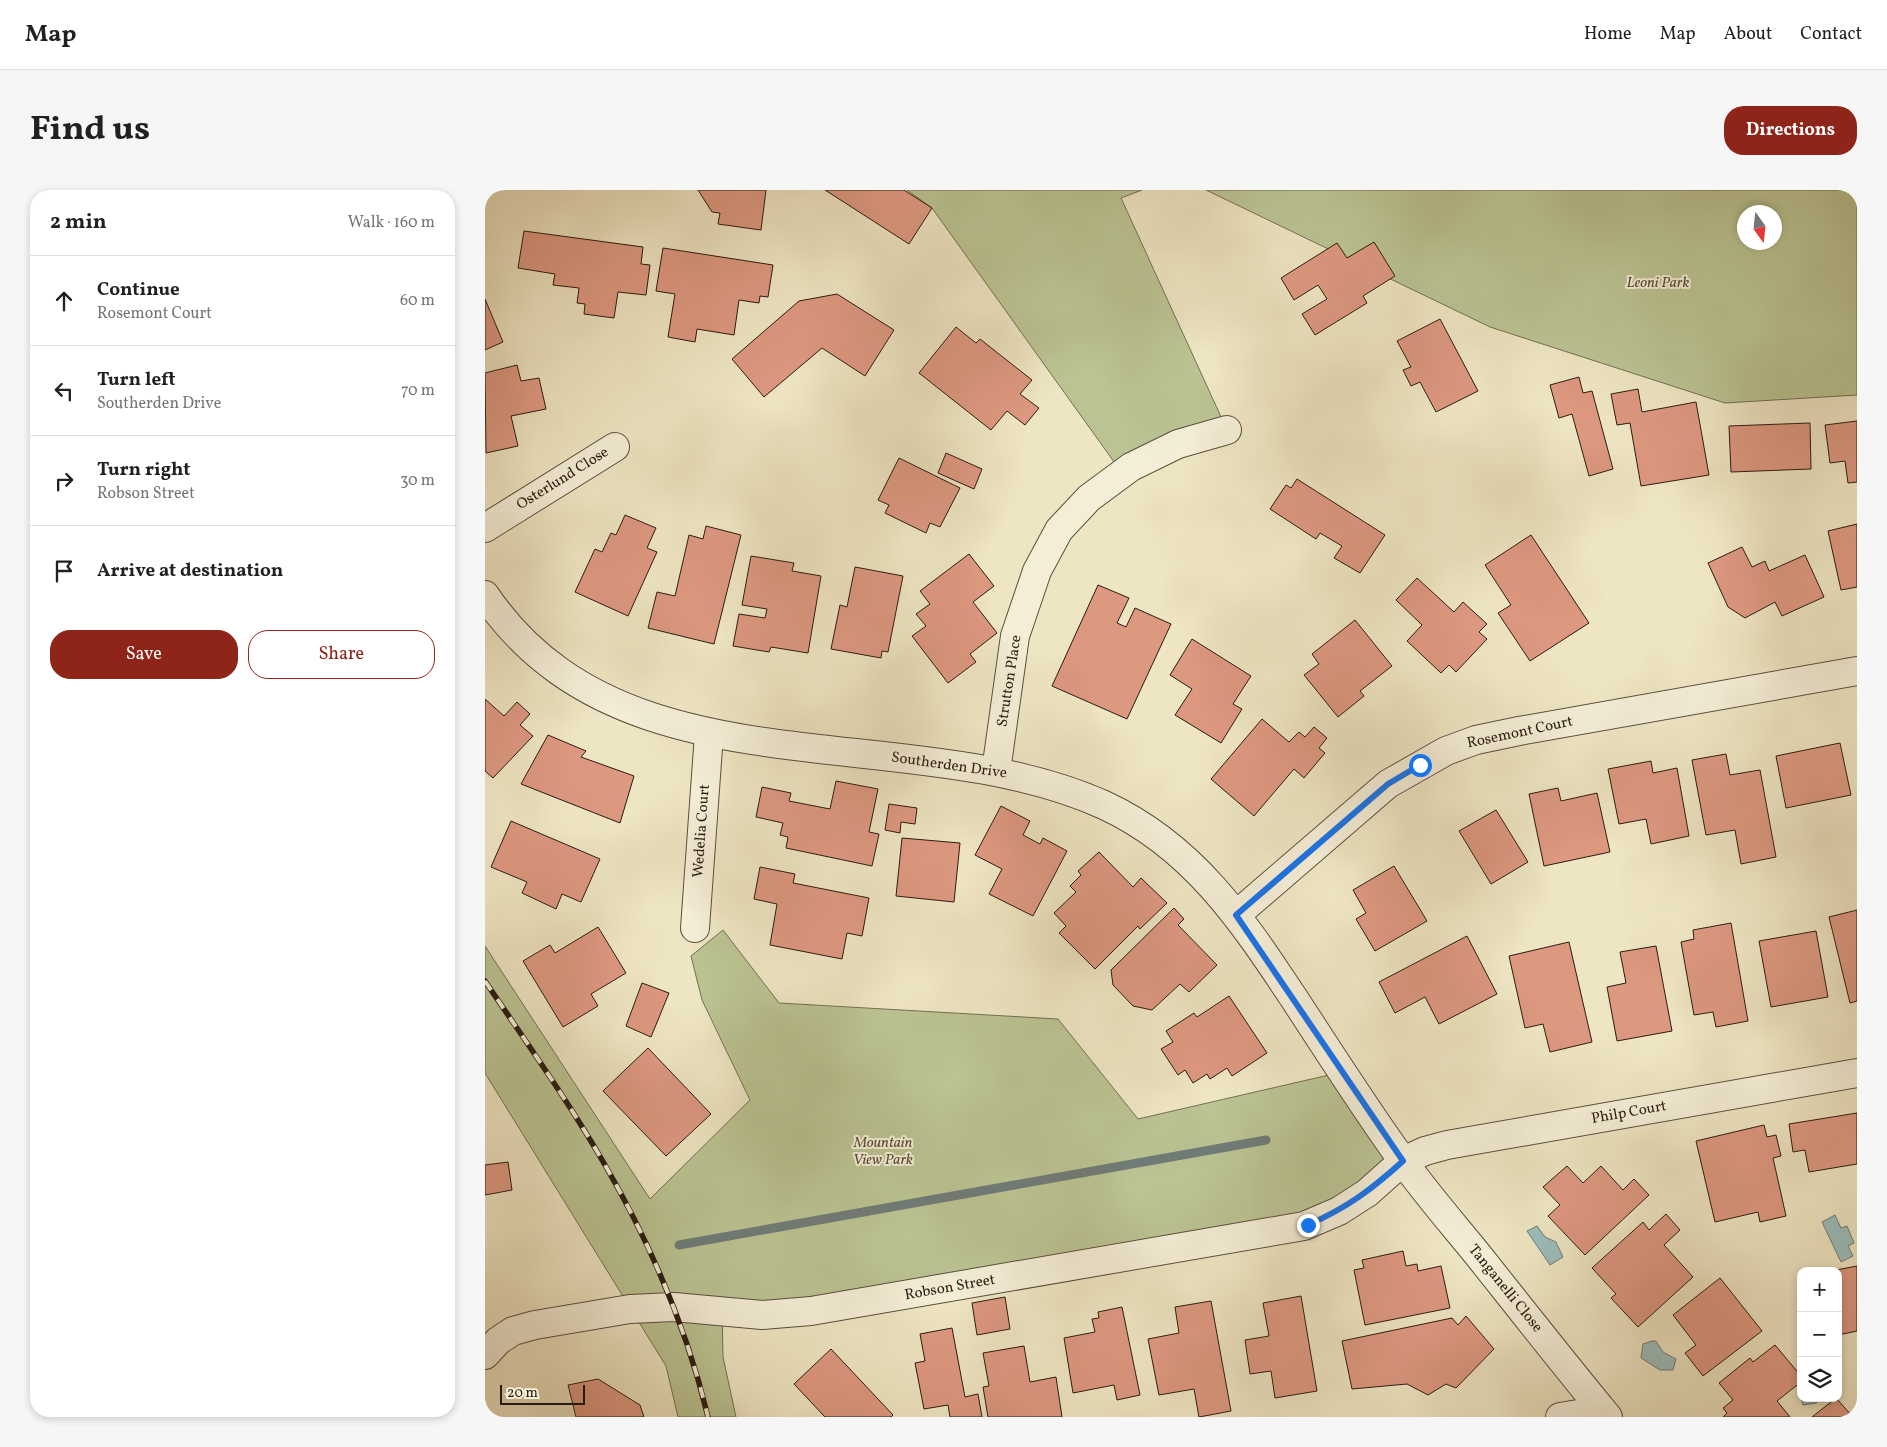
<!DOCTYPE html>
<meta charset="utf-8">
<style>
body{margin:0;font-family:Vollkorn,serif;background:#f6f6f6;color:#202124}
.controls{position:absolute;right:15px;bottom:15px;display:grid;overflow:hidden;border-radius:10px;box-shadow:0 2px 8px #0003}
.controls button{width:45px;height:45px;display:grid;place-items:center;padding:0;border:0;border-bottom:1px solid #e0e0e0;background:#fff;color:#202124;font:25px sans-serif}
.compass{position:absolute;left:1252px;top:15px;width:45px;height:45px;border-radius:50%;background:#fff;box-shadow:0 2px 8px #0003;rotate:165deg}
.scale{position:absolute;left:15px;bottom:12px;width:85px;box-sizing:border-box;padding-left:5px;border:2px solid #2b1b12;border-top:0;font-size:14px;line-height:18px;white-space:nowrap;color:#2b1b12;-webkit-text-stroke:4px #f4eed7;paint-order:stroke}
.stop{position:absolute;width:15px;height:15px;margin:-11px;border:4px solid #1a73e8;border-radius:50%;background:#fff}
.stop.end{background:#1a73e8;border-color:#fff;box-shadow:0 1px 5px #0008}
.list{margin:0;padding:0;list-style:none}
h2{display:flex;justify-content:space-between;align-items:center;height:65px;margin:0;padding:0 20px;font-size:21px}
h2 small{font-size:16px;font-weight:400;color:#757577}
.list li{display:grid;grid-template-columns:32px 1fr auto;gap:15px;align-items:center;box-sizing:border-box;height:90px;padding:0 20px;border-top:1px solid #e0e0e0}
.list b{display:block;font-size:19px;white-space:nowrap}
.list p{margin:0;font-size:16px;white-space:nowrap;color:#757577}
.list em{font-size:16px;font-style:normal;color:#757577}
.actions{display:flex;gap:10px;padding:15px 20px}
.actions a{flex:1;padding:11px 0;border:1px solid #8f2418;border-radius:20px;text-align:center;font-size:18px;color:#8f2418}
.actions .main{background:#8f2418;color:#fff}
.icon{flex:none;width:28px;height:28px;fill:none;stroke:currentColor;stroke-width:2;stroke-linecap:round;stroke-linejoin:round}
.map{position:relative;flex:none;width:1372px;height:1227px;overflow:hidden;border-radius:20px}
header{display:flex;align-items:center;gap:30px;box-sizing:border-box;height:70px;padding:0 25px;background:#fff;border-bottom:1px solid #e0e0e0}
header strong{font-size:24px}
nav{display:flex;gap:28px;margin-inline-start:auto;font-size:18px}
.intro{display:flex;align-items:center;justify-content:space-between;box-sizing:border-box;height:120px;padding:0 30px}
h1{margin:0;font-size:35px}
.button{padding:12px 22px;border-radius:20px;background:#8f2418;color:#fff;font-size:18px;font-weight:700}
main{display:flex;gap:30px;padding:0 30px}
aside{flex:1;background:#fff;border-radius:20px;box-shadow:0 2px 8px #0003}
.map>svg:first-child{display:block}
.green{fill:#bbc392;stroke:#736f52;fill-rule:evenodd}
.water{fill:#9cbdbb;stroke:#6f7c77}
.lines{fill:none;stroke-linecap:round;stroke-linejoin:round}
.stream{stroke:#6f7c77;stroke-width:9}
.building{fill:#dd9880;stroke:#2b1b12}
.street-casing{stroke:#5c4e3e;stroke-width:30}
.street{stroke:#f4eed7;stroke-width:28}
.rail-casing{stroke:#2b1b12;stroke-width:5.5}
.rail{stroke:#f4eed7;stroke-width:4;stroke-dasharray:11;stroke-linecap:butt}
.route{stroke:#1a73e8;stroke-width:6}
.labels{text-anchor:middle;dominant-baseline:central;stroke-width:4;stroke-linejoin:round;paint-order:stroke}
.park-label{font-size:15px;font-style:italic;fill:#564d38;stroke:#f4eed7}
.street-label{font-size:15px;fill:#2b1b12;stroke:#f4eed7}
</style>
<header>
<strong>Map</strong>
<nav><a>Home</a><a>Map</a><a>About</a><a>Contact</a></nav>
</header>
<div class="intro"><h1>Find us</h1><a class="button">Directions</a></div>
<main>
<aside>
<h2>2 min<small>Walk · 160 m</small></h2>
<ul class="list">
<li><svg class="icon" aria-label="ahead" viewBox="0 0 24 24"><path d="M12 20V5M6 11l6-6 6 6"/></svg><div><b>Continue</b><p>Rosemont Court</p></div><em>60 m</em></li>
<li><svg class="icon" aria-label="left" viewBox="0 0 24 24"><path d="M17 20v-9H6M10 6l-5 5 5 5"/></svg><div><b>Turn left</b><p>Southerden Drive</p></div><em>70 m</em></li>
<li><svg class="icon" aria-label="right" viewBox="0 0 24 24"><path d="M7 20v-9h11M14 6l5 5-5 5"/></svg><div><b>Turn right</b><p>Robson Street</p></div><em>30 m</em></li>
<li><svg class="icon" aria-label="arrive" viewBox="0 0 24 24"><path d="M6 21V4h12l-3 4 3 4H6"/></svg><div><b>Arrive at destination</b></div></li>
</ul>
<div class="actions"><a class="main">Save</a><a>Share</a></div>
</aside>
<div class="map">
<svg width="1372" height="1227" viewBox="0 0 1372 1227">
<rect width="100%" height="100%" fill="#eee5c2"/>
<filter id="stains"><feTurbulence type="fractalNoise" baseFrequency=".004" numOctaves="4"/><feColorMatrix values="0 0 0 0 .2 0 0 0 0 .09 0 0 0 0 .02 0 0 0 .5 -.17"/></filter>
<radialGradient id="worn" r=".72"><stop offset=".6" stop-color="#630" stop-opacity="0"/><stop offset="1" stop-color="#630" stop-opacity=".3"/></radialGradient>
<!-- green -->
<g class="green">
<path d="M422,0H657L636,8L742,240L637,283L447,18Z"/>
<path d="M721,0H1372V205L1240,213L1005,137ZM1260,22H1290V52H1260Z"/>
<path d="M238,740L294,813L573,829L653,929L857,882L918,971L823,1035L237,1120L238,1167L251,1227H193L181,1176L0,883V756L165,1009L265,910L217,810L206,766Z"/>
</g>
<!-- water -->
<g class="water">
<path d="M1350,1025L1356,1038L1362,1036L1369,1053L1363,1056L1368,1066L1356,1072L1337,1032Z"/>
<path d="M1052,1036L1060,1047L1071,1052L1078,1067L1065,1075L1042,1041Z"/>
<path d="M1167,1151H1171L1178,1162L1191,1169L1188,1180H1175L1156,1168L1158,1154Z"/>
<path d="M1316,1208H1339L1331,1213L1318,1215Z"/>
</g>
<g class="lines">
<!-- stream -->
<path class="stream" d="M194,1055L781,950"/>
</g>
<!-- building -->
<g class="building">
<path d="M213,0H281L276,40L233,34L235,23L227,22Z"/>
<path d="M340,0H419L447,18L424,54Z"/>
<path d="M39,41L158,57L156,74L165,75L161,105L133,102L129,128L99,124L100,114L92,113L94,98L68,95L70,84L33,78Z"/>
<path d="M889,52L910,86L878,106L882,113L830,145L817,124L842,109L833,95L809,110L796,88L852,53L862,68Z"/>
<path d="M178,58L288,75L283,107L275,106L274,113L254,110L249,145L212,139L210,152L183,147L190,104L171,101Z"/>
<path d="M352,104L409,140L380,186L337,158L279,207L247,169L314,111Z"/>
<path d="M0,109L18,152L0,160Z"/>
<path d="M955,129L993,201L951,222L935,192L926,196L918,180L926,177L912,151Z"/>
<path d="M471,137L491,153L495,149L547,190L535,204L554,218L540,235L522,221L506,240L434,183Z"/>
<path d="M32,175L36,191L54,188L61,219L26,226L33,256L1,263L0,183Z"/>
<path d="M1094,187L1098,203L1107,201L1128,279L1104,286L1087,224L1074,228L1065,195Z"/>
<path d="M1153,199L1157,222L1211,212L1224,285L1156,296L1145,233L1132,235L1126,204Z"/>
<path d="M1372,231V292L1363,293L1360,271L1345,273L1340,235Z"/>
<path d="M1325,233L1326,279L1246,282L1244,236Z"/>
<path d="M461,263L497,279L489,299L453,283Z"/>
<path d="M414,268L475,298L455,337L445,333L441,343L400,323L404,315L393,310Z"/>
<path d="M812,289L900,345L875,383L849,368L857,356L835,343L831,349L785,319L801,295L806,298Z"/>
<path d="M140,325L171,338L162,358L172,362L143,426L90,402L110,359L117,362L126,343L131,345Z"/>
<path d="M1372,334V397L1356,400L1343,341Z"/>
<path d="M221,336L256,345L229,454L163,438L172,402L190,406L204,345L218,349Z"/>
<path d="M1046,345L1104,433L1045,471L1013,423L1026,415L1000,375Z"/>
<path d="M1257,357L1267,377L1280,371L1284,381L1320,365L1339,407L1297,426L1290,412L1260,428L1243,417L1223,373Z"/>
<path d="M484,364L509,396L488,412L512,443L485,464L491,472L463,493L427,446L441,436L431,424L445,414L435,401Z"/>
<path d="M266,366L309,373L307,381L336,386L323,463L286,457L284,462L248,456L254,424L280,428L282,419L257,415Z"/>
<path d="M370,377L418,386L403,462L397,461L396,468L346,459L355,415L362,417Z"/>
<path d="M932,388L969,422L978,412L1002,434L994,442L1002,449L971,482L964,475L956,483L922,451L937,435L911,410Z"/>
<path d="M613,395L644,408L632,433L641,437L650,418L686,434L642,529L567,496Z"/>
<path d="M870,430L907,476L875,501L879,506L853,527L819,485L834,474L827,464Z"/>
<path d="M707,449L766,486L748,514L757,519L736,553L690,525L707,499L685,485Z"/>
<path d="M0,509L19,526L32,512L45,524L35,535L48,546L8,588L0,581Z"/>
<path d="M777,529L804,552L814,542L820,547L829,537L842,548L834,558L840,563L819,588L809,579L769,626L726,589Z"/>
<path d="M63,545L101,561L96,567L149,586L135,633L36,594Z"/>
<path d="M1355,553L1366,605L1301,618L1291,566Z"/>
<path d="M1241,564L1245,585L1275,580L1291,667L1256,674L1250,640L1221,645L1207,570Z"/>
<path d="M1166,571L1168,583L1192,578L1204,646L1166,654L1161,629L1134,634L1123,579Z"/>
<path d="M351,591L393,599L384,642L394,644L387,676L301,658L303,647L295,645L298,633L271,627L277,597L306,603L304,611L345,619Z"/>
<path d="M1073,598L1076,611L1112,603L1125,662L1059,676L1044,604Z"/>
<path d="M404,614L432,618L430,634L416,632L415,643L400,640Z"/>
<path d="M516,616L545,631L538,645L555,654L558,648L582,661L548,726L504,704L517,679L490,665Z"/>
<path d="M1011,620L1043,672L1006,694L974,641Z"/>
<path d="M26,631L115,669L96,712L77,704L71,719L37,703L42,692L6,677Z"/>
<path d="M417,648L475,653L469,712L411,706Z"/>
<path d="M614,662L648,697L656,688L682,713L655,739L653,736L610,779L574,743L581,736L569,723L591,702L585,696L596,685L593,681Z"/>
<path d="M909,676L942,731L890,761L871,729L881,723L868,700Z"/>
<path d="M275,677L310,684L308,693L384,708L377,746L362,743L357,769L285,755L292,714L269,709Z"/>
<path d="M689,718L699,729L693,735L732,775L704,802L695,794L667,820L648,816L628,795L626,780Z"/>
<path d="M1372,720V811L1365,813L1344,727Z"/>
<path d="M1246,733L1263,831L1231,837L1228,822L1209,825L1196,752L1209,749L1208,740Z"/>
<path d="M113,737L141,783L106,804L113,816L78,837L38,771L65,755L70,763Z"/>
<path d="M1331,741L1343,807L1286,817L1274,751Z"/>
<path d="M982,746L1012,804L954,834L940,807L910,823L894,792Z"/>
<path d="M1084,752L1107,852L1065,862L1058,834L1040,838L1024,766Z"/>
<path d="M1171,756L1187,841L1132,851L1122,797L1141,793L1135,762Z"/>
<path d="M157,793L184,803L166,847L141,836Z"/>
<path d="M744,806L782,863L747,886L742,878L725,889L722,884L708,893L700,880L693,885L676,859L688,852L681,841L709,823L712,827Z"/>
<path d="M163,858L226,924L181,966L118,901Z"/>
<path d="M1372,923V974L1324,982L1320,960L1308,962L1304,934Z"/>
<path d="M1279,935L1282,947L1291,945L1296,966L1288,968L1301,1026L1275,1032L1273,1022L1230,1032L1211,951Z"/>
<path d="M23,972L27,1000L0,1005V975Z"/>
<path d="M1082,976L1098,993L1116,976L1138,1000L1149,989L1164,1005L1100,1065L1063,1026L1075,1015L1058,997Z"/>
<path d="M1181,1024L1195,1040L1179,1055L1208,1087L1153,1137L1126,1108L1131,1104L1107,1078L1158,1032L1164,1040Z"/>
<path d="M918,1061L921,1076L932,1074L933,1081L956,1076L965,1118L880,1135L869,1080L879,1078L877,1070Z"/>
<path d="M1372,1076V1141L1353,1145V1081H1346Z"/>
<path d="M1235,1088L1277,1141L1218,1186L1200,1163L1211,1155L1188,1125Z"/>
<path d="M816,1106L832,1201L790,1208L786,1181L765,1184L760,1150L784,1146L778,1113Z"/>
<path d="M520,1107L525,1139L492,1145L487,1113Z"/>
<path d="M726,1111L746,1221L714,1227L709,1199L674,1205L663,1149L694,1143L690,1117Z"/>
<path d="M637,1117L655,1205L632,1210L629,1195L588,1203L579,1148L610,1142L607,1129L614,1128L613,1122Z"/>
<path d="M981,1126L1009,1159L971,1198L961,1194L943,1205L922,1194L867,1199L857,1151L967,1128L973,1135Z"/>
<path d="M467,1138L480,1207L493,1204L497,1227H465L463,1215L439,1219L430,1173L440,1171L435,1144Z"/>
<path d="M1290,1155L1316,1186V1192L1292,1211L1305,1227H1238L1242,1223L1238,1218L1248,1210L1234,1193L1265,1168L1268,1172Z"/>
<path d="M539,1156L545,1192L571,1187L577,1227H503L498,1197L504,1196L498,1163Z"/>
<path d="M346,1159L408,1225L406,1227H340L309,1194Z"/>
<path d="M113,1189L155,1215L159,1227H91L83,1195Z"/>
<path d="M1351,1208L1368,1227H1327Z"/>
</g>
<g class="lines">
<!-- street casing -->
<g class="street-casing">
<g id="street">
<path d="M0,338L130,257"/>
<path d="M0,405C138,609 421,526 619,615C710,657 759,733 812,813C846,865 879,917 915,967C939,1001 967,1033 993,1065C1036,1119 1079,1174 1123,1227"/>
<path d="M511,581L530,446L552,381L574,340L604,308L646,277L693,254L742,240"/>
<path d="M751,725L903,594L961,561L991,550L1034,541L1372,481"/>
<path d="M210,738L224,544"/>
<path d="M0,1165L13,1151L28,1141L50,1135L145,1119L189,1117L277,1125L326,1121L819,1036L854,1021L882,1003L918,971L940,961L962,955L1372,883"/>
<path d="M1075,1227L1117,1220"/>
</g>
</g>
<!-- street -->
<use href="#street" class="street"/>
<!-- rail casing -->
<g class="rail-casing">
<path id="rail" d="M0,791C41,852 84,912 120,975C165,1053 202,1139 223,1227"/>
</g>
<!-- rail -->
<use href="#rail" class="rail"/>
</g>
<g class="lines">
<!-- route -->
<path class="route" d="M823,1035C863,1017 886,1000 918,971L751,725L903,594L935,575"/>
</g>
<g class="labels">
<!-- park labels -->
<g class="park-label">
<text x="1173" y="93">Leoni Park</text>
<text x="398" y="953">Mountain<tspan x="398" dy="17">View Park</tspan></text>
</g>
<!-- street labels -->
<g class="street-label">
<text transform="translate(78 289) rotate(-32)">Osterlund Close</text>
<text transform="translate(525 491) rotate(-81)">Strutton Place</text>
<text transform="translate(1035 543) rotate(-12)">Rosemont Court</text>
<text transform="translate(464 576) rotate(8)">Southerden Drive</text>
<text transform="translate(217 641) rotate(-86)">Wedelia Court</text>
<text transform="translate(1144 923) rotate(-10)">Philp Court</text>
<text transform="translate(465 1098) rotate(-10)">Robson Street</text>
<text transform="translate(1020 1099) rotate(51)">Tanganelli Close</text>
</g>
</g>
<rect width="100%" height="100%" filter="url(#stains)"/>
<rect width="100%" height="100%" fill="url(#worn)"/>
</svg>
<div class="controls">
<button>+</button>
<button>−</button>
<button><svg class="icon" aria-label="layers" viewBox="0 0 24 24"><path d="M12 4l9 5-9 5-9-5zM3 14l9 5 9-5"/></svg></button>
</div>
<svg class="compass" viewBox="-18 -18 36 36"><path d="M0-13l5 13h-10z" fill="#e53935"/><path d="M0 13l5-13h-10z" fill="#757577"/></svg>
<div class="scale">20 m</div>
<div class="stop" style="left:935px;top:575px"></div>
<div class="stop end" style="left:823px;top:1035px"></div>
</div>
</main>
